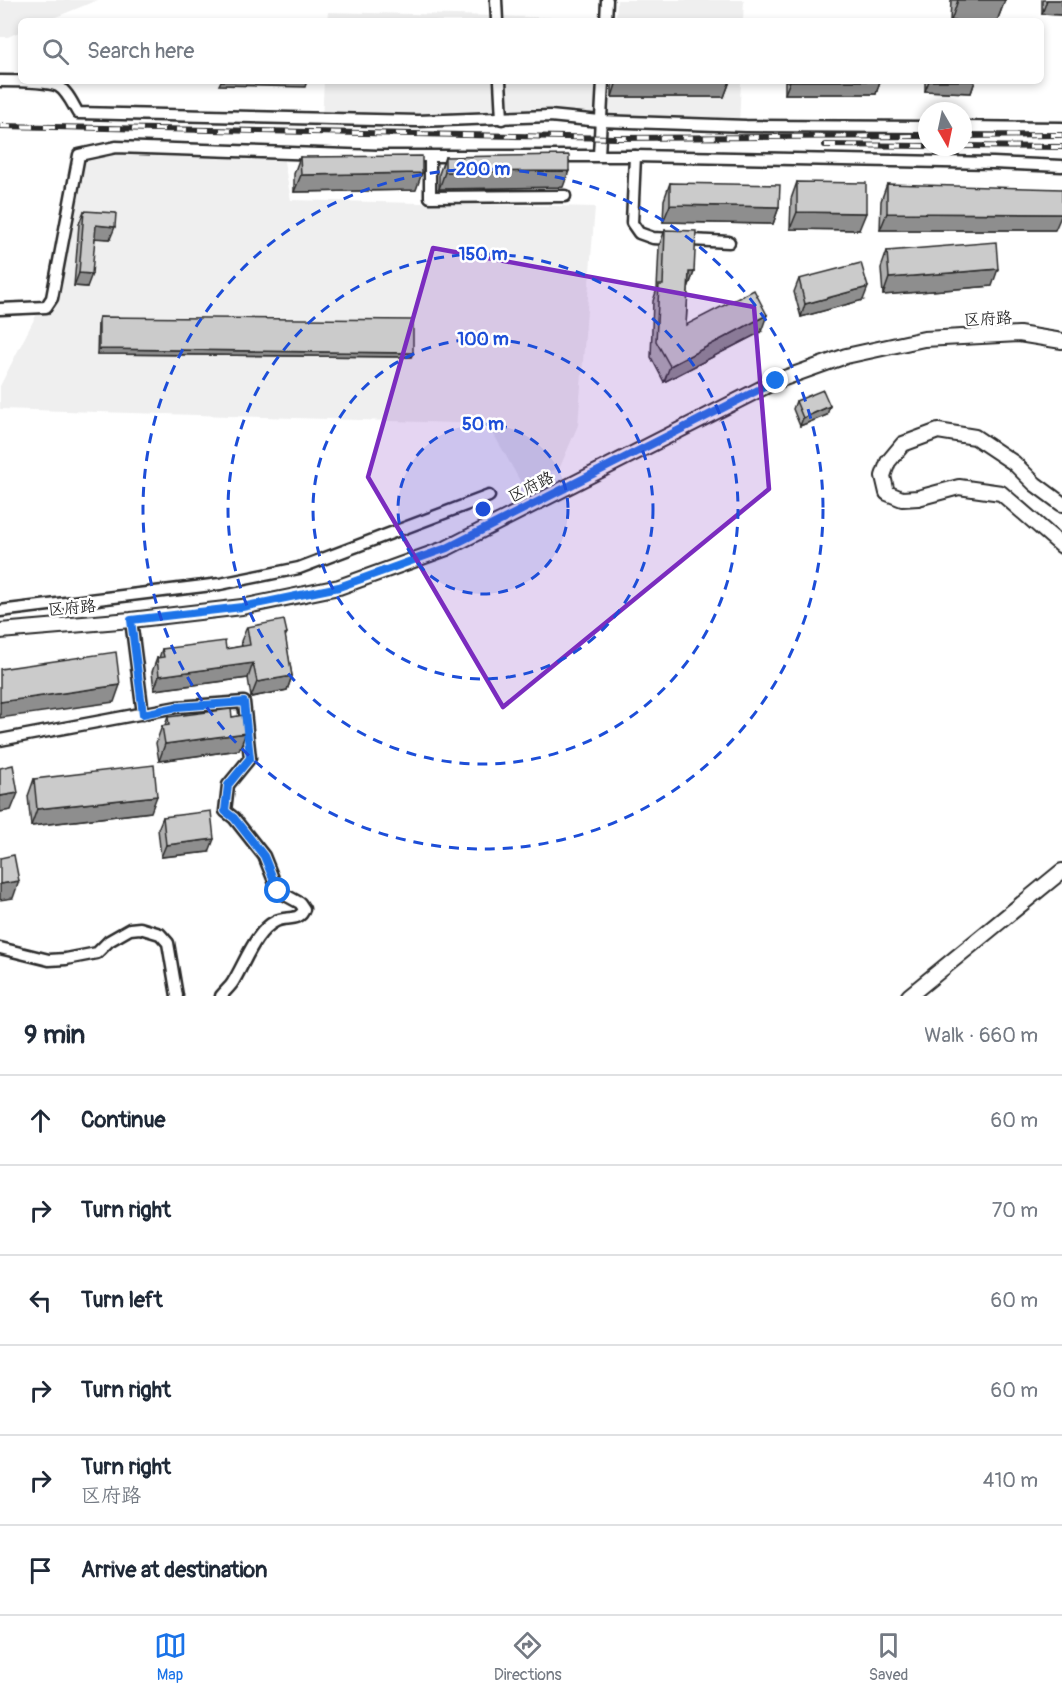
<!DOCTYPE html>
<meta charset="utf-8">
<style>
body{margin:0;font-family:Pangolin,"LXGW WenKai TC",sans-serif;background:#f6f6f7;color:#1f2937}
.compass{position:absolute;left:918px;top:102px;width:54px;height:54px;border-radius:50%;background:#fff;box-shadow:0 3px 9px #0003;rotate:171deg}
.stop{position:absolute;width:18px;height:18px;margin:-14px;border:4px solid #1a73e8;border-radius:50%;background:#fff}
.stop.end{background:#1a73e8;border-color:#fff;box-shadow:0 2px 6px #0008}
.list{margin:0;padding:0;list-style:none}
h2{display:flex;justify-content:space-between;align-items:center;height:78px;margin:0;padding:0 24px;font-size:26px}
h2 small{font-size:20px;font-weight:400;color:#747a83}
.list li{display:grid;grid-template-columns:39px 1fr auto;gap:18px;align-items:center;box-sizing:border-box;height:90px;padding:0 24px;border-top:2px solid #e0e1e3}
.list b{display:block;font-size:22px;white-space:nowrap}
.list p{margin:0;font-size:20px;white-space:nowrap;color:#747a83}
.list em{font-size:20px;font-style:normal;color:#747a83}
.icon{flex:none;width:33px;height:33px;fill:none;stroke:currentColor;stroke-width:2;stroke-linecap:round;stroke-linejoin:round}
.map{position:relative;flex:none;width:1062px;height:996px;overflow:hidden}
.search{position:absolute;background:#fff;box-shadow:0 3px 9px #0003;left:18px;right:18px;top:18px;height:66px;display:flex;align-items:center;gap:15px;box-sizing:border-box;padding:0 21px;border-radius:9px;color:#747a83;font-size:22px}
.sheet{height:618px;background:#fff}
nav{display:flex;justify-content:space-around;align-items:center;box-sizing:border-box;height:84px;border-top:2px solid #e0e1e3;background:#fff;font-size:16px;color:#747a83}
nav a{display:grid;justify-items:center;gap:3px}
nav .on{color:#1a73e8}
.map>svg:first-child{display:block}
.built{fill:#efefef}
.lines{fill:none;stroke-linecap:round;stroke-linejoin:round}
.minor-casing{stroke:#2b2b2b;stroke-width:15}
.major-casing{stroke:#2b2b2b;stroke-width:18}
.minor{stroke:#fff;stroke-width:10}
.major{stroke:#fff;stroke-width:14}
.rail-casing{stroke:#2b2b2b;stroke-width:6}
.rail{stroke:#fff;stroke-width:4;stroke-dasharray:11;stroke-linecap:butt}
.wall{fill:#afafaf;stroke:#2b2b2b;stroke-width:1.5}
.shaded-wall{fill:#8e8e8e;stroke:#2b2b2b;stroke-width:1.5}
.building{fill:#cbcbcb;stroke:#2b2b2b;stroke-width:1.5}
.route{stroke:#1a73e8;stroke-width:8}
.marked{fill:#7b2cbf;fill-opacity:0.2;stroke:#7b2cbf;stroke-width:4.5;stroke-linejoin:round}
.ring{fill:none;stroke:#1d4ed8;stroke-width:3;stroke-dasharray:10 8}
.labels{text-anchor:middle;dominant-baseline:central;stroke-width:5;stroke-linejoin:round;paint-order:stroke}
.street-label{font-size:16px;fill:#2b2b2b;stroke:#fff}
.centre{fill:#1d4ed8;stroke:#fff;stroke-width:3}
.ring-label{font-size:18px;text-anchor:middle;font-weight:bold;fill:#1d4ed8;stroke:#fff;stroke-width:5;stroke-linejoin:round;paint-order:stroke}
</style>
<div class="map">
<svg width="1062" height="996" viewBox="0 0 1062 996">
<rect width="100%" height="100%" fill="#fff"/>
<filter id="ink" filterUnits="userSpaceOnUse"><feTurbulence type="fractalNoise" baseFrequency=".0167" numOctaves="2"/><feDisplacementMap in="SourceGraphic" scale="12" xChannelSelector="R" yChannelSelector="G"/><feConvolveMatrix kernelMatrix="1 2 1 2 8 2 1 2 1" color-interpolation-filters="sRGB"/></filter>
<g filter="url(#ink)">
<!-- built -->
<g class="built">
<path d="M0,0H98L46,21H21V31L8,37H0Z"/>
<path d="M617,0H744L743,21H327L328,12L616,19Z"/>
<path d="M324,81H741L739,126L322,120Z"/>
<path d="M71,152L283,156L291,200L595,207L578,425L560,467L523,486L488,424L0,409V386L48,292Z"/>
</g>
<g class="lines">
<!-- minor casing -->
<g class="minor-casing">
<g id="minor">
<path d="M496,0L497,21"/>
<path d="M606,21L607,0"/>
<path d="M0,81C13,81 47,81 58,86C67,91 73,105 78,113L418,121L550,116L600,121L746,126L927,127"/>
<path d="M500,81L502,119"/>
<path d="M963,127L1062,128"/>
<path d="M599,155L603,81"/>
<path d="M430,156V197L565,196"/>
<path d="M635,156L632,223L639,233L653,238L729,242"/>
<path d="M0,309L46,307L52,298L79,155L116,147L377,156H635L993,163L1062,166"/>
<path d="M0,611L220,584L299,568L489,496"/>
<path d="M131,620L143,714"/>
<path d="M0,740L177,707L244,702L250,758L228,785L225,811L234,818L264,856L278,891L300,903L304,909C300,922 286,916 276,921C255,931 245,963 233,982C230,987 225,991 221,996"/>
<path d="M0,948L49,960L66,959L97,953L109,941L130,929L140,928L160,934L168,943L177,996"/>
</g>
</g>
<!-- major casing -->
<g class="major-casing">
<g id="major">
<path d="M1062,504L1035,484L1014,463L975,437L938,431L903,444L888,462L883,476L887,493L902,499L918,498L959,487L1001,493L1062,546"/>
<path d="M0,631L131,620L242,607L339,587L447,548L776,381L846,356L924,339L1019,334L1062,341"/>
<path d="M909,996L1062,871"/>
</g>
</g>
<!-- minor -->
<use href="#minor" class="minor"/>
<!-- major -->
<use href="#major" class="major"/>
<!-- rail casing -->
<g class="rail-casing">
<g id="rail">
<path d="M0,126L616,138L927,136"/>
<path d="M963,136L1062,135"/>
<path d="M825,145L927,146"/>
<path d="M963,146L1062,147"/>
</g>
</g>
<!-- rail -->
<use href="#rail" class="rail"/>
</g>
<!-- wall -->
<g class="wall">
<path d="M951,0H1005L997,21H950Z"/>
<path d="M1042,0H1062V15L1042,14Z"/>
<path d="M612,81H730L724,97H612Z"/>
<path d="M785,81H880L876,94H785Z"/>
<path d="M925,81H975L971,93L925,91Z"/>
<path d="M300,157L416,190L294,192V174Z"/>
<path d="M445,157L563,187L439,189V174Z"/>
<path d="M797,182L859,230L790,229L791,199Z"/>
<path d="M670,183L779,207L773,224L663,222L664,200Z"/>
<path d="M887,184L1055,230H880L881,201Z"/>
<path d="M84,211L110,239L95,238L87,287L74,286L79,224Z"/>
<path d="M665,230L694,272L688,288L686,325L761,332L664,382L651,357L653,301L657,289L659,246Z"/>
<path d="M887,251L992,286L883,295L881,268Z"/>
<path d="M799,279L863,300L801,317L794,292Z"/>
<path d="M99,317L413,353L411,357L97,354L98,321Z"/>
<path d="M796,401L827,415L800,426L793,409Z"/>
<path d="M247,627L287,633L285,637L292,676L287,690L251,697L248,678L154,690L152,672L157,658H159L162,649H226L242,646L241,641Z"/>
<path d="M168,717H232L246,733L239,750L159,761L156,743L162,726L165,725Z"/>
<path d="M34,779L151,812L31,826L28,796Z"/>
<path d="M163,817L209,852L161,857L158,829Z"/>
</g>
<!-- shaded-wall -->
<g class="shaded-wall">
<path d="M958,0H1005L997,21H951Z"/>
<path d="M1047,0H1062V15L1042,14Z"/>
<path d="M221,81H307L305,87L219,85Z"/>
<path d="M617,81H730L724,97H612Z"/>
<path d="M790,81H880L876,94H785Z"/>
<path d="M929,81H975L971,93L925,91Z"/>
<path d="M569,171L563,187L439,189L445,172Z"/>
<path d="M422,173L416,190L294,192L301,175Z"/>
<path d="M670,205L779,207L773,224L663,222Z"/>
<path d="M797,212L866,213L859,230L790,229Z"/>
<path d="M887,213L1062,214L1055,230H880Z"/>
<path d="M96,225L115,227L110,239L91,238Z"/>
<path d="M998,269L992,286L883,295L889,278Z"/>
<path d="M689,272H694L688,288Z"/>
<path d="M79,273L92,274L87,287L74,286Z"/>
<path d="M868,287L863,300L801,317L805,304Z"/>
<path d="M767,315L761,332L664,382L670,366Z"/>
<path d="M99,349L413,353L411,357L97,354Z"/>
<path d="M830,406L827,415L800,426L803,418Z"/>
<path d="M253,663L248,678L154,690L159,676Z"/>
<path d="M292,676L287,690L251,697L257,682Z"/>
<path d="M120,685L114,702L0,718V702Z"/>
<path d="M246,733L239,750L159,761L165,744Z"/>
<path d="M18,793L11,810L0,812V796Z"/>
<path d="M157,796L151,812L31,826L37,809Z"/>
<path d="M214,839L209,852L161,857L166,845Z"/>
<path d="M19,881L13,898L0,900V884Z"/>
</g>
<!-- building -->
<g class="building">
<path d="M569,155V171L445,172V157Z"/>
<path d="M422,156V173L301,175L300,157Z"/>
<path d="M797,182L866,183V213L797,212Z"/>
<path d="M670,183L780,185L779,207L670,205Z"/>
<path d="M887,184L1062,189V214L887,213Z"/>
<path d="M84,211L116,213L115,227L96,225L92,274L79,273Z"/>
<path d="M665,230L696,231L694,272H689L686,325L754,290L767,315L670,366L656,341L659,285H663Z"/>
<path d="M996,242L998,269L889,278L887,251Z"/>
<path d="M861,263L868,287L805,304L799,279Z"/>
<path d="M99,317L413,320V353L99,349Z"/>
<path d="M823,390L830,406L803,418L796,401Z"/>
<path d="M284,620L287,633L285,634L292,676L257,682L253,663L159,676L157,658L164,657L162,649L225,641L226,649L250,645L247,627Z"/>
<path d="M116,652L120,685L0,702V669Z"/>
<path d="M231,709L232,717L243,715L246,733L165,744L162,726L169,725L168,717Z"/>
<path d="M13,765L18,793L0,796V768Z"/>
<path d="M154,765L157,796L37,809L34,779Z"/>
<path d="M211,811L214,839L166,845L163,817Z"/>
<path d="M14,855L19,881L0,884V858Z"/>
</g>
</g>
<g class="lines" filter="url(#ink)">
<!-- route -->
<path class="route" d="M278,891L264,856L234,818L225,811L228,785L250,758L244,702L177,707L143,714L131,620L242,607L339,587L447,548L776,381"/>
</g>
<!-- marked area -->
<path class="marked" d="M433,248L754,307L769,489L503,707L368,477Z"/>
<!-- distance rings -->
<circle cx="483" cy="509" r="85" fill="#1d4ed8" fill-opacity=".12"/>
<g class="ring">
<circle cx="483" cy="509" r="85"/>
<circle cx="483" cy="509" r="170"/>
<circle cx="483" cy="509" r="255"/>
<circle cx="483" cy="509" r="340"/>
</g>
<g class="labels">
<!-- street labels -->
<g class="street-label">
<text transform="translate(988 319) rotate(-3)">区府路</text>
<text transform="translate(531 487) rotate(-27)">区府路</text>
<text transform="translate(72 608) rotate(-5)">区府路</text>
</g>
</g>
<circle cx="483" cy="509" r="9" class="centre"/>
<g class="ring-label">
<text x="483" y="175">200 m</text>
<text x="483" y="260">150 m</text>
<text x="483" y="345">100 m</text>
<text x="483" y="430">50 m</text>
</g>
</svg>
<svg class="compass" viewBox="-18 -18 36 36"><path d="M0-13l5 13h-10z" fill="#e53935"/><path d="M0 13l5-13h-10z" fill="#747a83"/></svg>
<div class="stop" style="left:278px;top:891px"></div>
<div class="stop end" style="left:776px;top:381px"></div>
<div class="search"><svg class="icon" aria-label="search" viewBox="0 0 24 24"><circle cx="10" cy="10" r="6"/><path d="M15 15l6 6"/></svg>Search here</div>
</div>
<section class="sheet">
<h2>9 min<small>Walk · 660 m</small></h2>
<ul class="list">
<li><svg class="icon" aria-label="ahead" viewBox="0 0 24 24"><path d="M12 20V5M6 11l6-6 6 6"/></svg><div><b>Continue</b></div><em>60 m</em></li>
<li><svg class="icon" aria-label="right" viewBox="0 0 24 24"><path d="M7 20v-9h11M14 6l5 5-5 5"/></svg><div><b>Turn right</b></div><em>70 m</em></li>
<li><svg class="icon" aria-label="left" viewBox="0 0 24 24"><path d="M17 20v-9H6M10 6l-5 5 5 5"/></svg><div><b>Turn left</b></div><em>60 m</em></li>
<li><svg class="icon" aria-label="right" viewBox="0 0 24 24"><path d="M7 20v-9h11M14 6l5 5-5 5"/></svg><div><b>Turn right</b></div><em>60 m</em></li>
<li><svg class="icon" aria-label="right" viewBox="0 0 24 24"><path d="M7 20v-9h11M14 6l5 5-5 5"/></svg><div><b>Turn right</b><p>区府路</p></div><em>410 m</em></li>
<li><svg class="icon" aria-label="arrive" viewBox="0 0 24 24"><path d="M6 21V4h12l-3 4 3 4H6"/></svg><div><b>Arrive at destination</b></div></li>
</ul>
</section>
<nav>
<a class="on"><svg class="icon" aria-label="map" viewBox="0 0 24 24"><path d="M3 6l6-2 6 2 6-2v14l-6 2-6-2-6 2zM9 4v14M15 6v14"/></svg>Map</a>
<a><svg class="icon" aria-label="directions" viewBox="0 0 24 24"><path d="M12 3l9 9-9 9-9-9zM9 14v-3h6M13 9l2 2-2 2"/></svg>Directions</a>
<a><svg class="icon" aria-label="saved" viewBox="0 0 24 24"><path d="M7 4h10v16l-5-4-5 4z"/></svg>Saved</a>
</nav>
